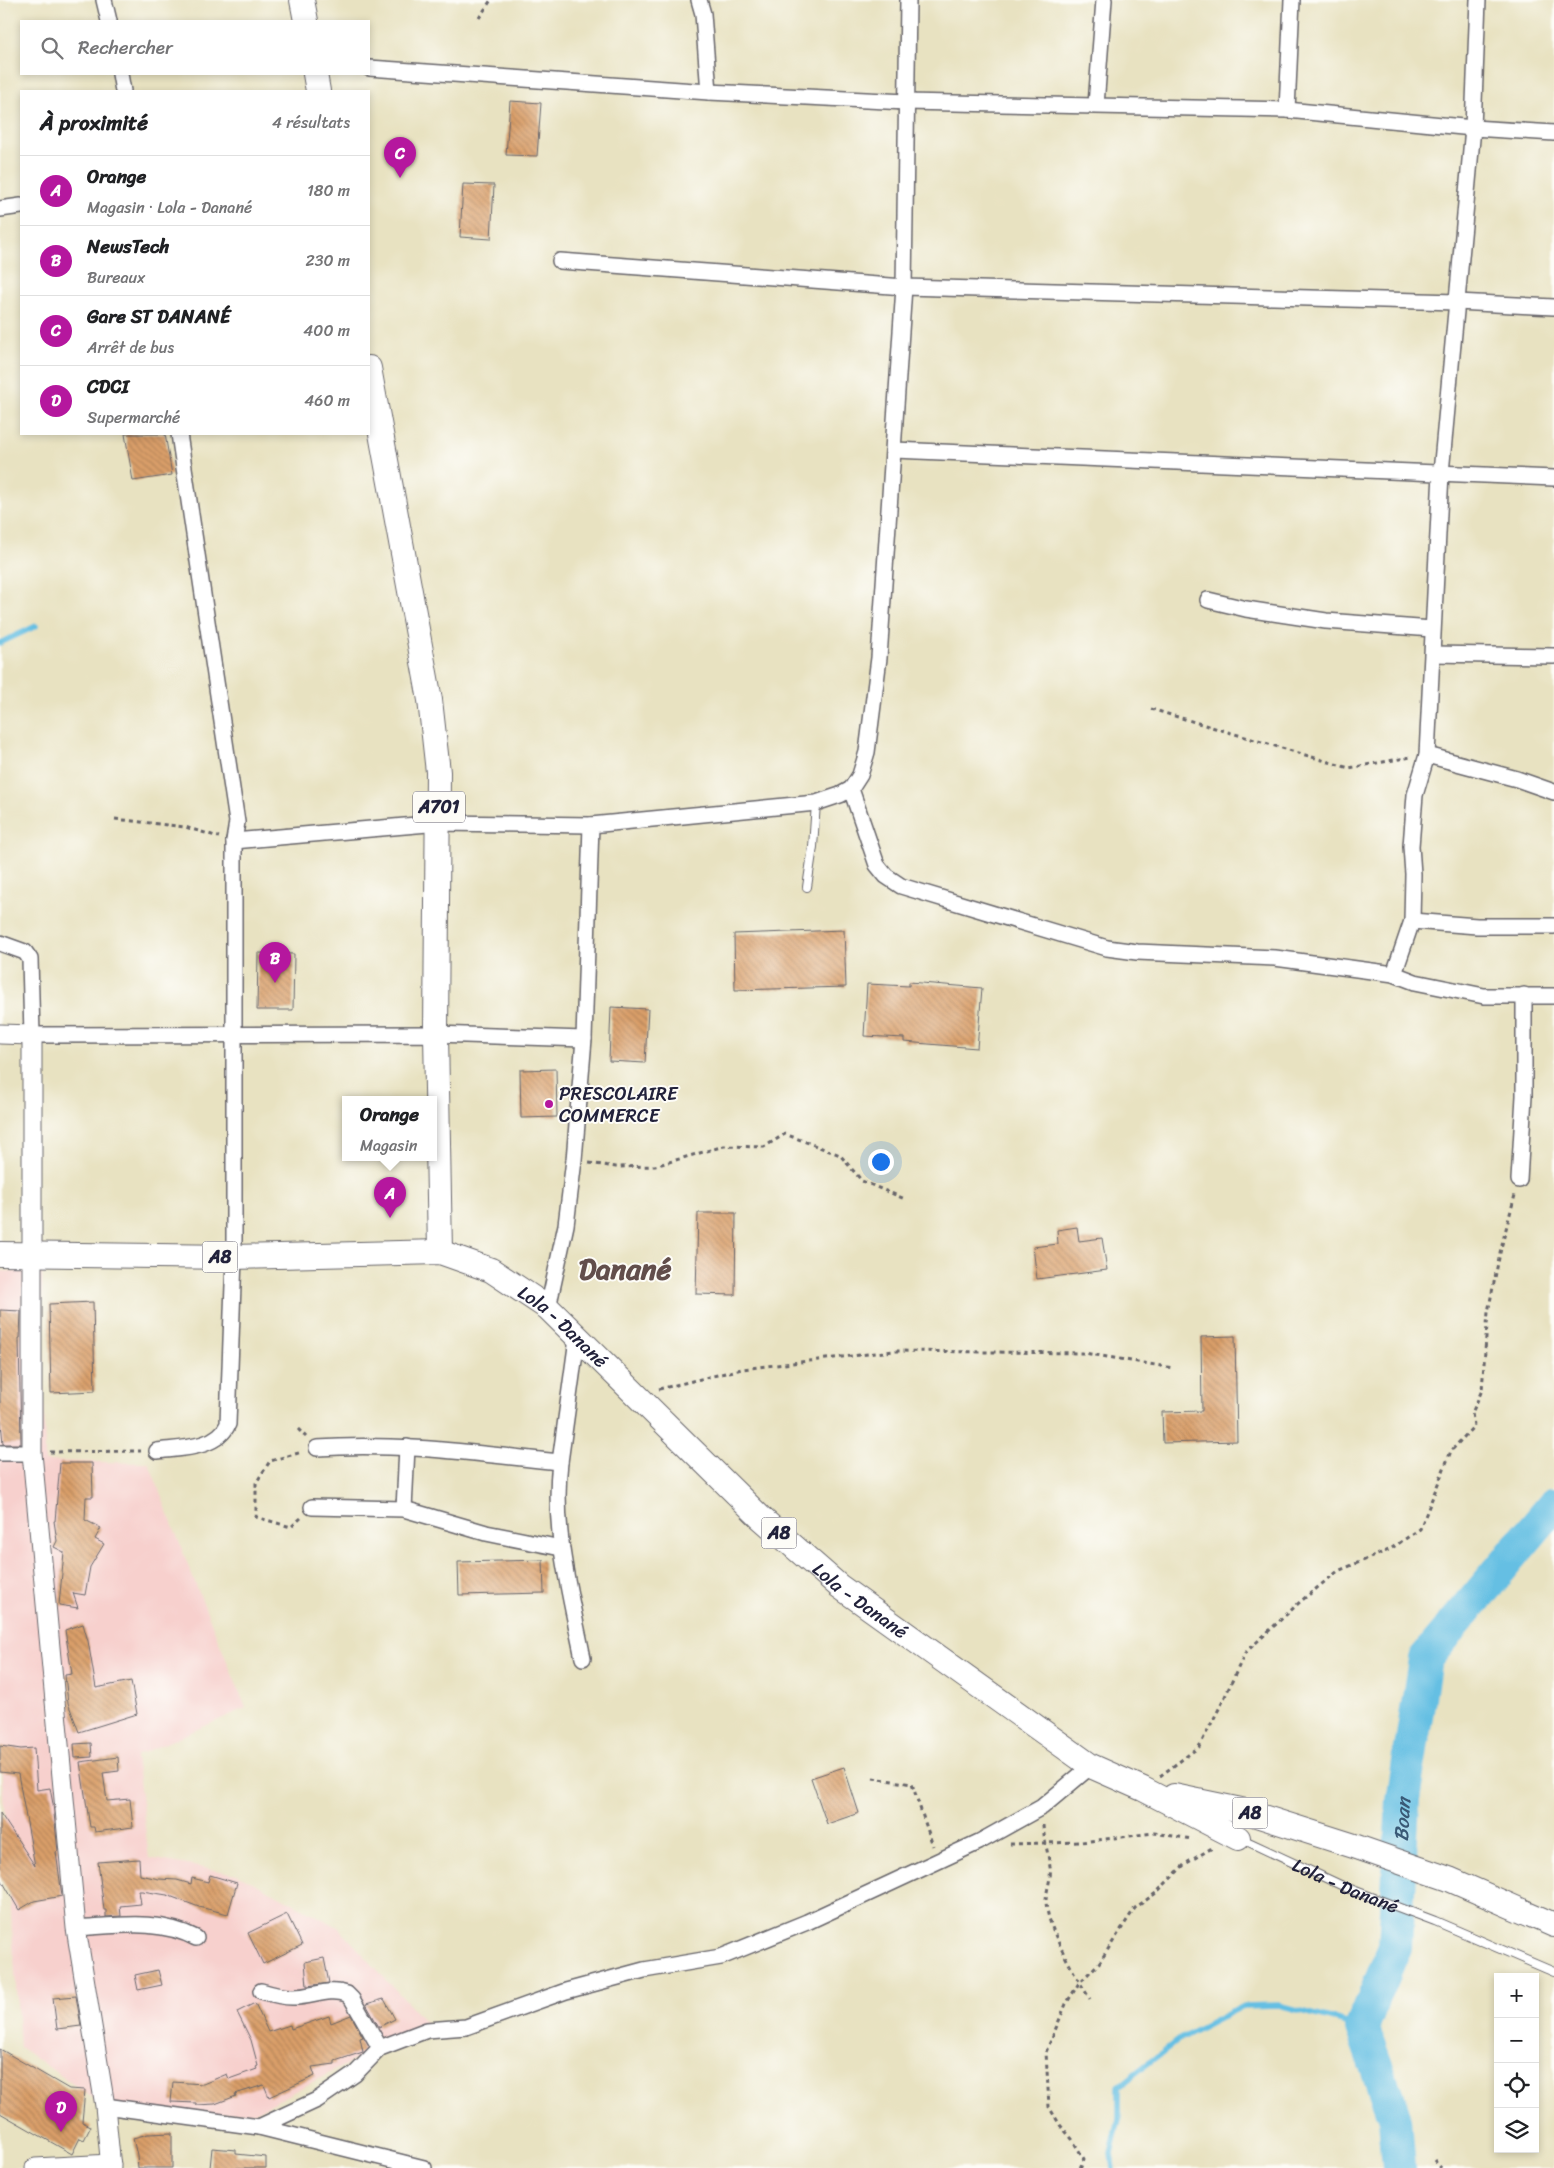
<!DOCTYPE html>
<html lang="fr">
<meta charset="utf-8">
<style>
body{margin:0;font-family:Sriracha,sans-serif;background:#f2f2f2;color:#202124}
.controls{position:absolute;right:15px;bottom:15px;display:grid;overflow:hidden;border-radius:0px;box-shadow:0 2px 8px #0003}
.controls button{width:45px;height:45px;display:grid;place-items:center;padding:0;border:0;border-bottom:1px solid #e0e0e0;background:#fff;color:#202124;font:25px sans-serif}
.you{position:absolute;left:880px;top:1161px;width:18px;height:18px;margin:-12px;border:4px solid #fff;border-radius:50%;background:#1a73e8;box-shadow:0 0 0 8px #1a73e833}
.badge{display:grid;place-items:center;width:32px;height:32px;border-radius:50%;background:#b5179e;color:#fff;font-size:16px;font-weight:700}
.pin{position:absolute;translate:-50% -41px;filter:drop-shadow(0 1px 2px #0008)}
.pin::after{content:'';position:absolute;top:26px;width:18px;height:15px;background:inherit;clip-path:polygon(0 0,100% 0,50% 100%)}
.popup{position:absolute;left:342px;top:1096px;width:95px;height:65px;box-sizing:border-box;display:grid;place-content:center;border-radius:0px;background:#fff;filter:drop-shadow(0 1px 4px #0005);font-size:16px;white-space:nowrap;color:#757577}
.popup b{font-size:19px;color:#202124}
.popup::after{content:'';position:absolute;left:50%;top:100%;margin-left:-10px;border:10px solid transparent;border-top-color:#fff}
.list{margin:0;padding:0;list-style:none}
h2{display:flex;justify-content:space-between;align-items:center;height:65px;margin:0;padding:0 20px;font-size:21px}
h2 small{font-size:16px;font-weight:400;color:#757577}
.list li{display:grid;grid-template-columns:32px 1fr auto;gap:15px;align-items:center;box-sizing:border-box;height:70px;padding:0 20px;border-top:1px solid #e0e0e0}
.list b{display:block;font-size:19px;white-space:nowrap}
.list p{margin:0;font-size:16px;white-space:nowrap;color:#757577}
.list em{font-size:16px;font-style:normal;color:#757577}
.icon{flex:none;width:28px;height:28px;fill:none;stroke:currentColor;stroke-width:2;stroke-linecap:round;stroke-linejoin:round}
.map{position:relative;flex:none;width:1554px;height:2168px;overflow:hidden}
.search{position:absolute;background:#fff;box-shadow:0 2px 8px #0003;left:20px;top:20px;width:350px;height:55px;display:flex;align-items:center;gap:12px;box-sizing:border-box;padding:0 18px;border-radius:0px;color:#757577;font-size:19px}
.panel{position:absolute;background:#fff;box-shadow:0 2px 8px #0003;left:20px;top:90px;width:350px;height:345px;border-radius:0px}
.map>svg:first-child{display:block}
.built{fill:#f7d0cd}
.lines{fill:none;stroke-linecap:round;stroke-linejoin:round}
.stream{stroke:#65bfe3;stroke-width:5.5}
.river{stroke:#65bfe3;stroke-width:34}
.building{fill:url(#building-back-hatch)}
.service-casing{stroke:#67656a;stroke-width:10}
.minor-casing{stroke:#67656a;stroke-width:18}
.tertiary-casing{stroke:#67656a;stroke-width:21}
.primary-casing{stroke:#67656a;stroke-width:26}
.path{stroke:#67656a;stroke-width:3;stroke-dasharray:4 4;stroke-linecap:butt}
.service{stroke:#fff;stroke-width:8}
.minor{stroke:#fff;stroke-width:15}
.tertiary{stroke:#fff;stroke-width:19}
.primary{stroke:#fff;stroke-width:24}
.poi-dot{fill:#b5179e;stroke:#fdfcf7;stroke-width:2}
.labels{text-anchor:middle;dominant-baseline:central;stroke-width:4;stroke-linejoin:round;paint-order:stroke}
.shield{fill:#fdfcf7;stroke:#646373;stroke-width:1}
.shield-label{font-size:18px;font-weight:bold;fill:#22223b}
.poi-label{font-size:19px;fill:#22223b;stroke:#fdfcf7;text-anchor:start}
.street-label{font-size:19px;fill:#22223b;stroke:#fdfcf7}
.water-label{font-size:20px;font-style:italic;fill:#395976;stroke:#fdfcf7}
.town-label{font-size:29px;font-weight:bold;fill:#624e4b;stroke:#fdfcf7}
</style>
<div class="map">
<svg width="1554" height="2168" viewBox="0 0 1554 2168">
<defs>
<pattern id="building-back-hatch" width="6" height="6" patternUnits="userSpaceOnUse" patternTransform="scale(1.25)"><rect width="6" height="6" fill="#da9f69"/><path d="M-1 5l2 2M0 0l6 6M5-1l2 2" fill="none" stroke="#b08158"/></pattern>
</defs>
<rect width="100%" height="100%" fill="#fdfcf7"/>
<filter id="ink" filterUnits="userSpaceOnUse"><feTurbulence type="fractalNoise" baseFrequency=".02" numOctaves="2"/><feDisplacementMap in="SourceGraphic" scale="10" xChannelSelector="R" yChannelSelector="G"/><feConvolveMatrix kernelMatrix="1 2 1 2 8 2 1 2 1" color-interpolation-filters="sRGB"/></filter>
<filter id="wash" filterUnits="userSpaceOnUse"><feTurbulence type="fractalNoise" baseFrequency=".0096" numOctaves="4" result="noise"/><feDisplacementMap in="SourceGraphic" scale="20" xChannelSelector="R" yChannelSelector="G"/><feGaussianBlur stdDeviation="1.12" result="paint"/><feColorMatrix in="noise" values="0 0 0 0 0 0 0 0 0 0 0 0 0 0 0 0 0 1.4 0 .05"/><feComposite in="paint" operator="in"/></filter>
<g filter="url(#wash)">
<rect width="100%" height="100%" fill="#e8e2c1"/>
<!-- built -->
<path class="built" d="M0,1271H42L45,1461L149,1463L191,1573L246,1708L136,1756L149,1858L237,1874L338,1927L426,2023L253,2113L121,2118L20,2047L0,1749Z"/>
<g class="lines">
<!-- stream -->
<g class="stream">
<path d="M0,643L36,626"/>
<path d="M1113,2168L1111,2153L1119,2119V2086L1178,2040L1243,2006L1278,2005L1362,2027"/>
</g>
<!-- river -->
<path class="river" id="s1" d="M1399,2168L1395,2119L1362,2027L1395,1947L1403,1800L1425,1659L1554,1505"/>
</g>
<g id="blocks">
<!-- building -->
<g class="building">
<path d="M510,101L541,103L537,156L506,155Z"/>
<path d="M463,184L494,185L491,239L460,237Z"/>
<path d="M125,434H165L172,475L133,481Z"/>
<path d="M844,930L846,987L735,990L734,934Z"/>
<path d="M258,953L294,954L293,1010H257Z"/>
<path d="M909,982L982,988L977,1048L904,1042V1038L864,1036L867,984L909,986Z"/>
<path d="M611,1007L648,1009L645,1063L609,1061Z"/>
<path d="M556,1069L557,1117L521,1118L520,1070Z"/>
<path d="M698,1213H736L735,1295L696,1294Z"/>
<path d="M1077,1227L1079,1241L1102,1238L1107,1270L1037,1279L1033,1247L1058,1244L1057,1230Z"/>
<path d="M93,1302L95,1391L51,1393L49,1304Z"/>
<path d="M0,1310L21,1311L20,1338H19L21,1444H3L0,1412Z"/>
<path d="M1235,1336L1237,1441L1163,1443L1162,1412L1202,1411L1201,1337Z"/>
<path d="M60,1463H92L93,1497H86L85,1520L101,1528L95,1539L104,1544L90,1567L85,1595L73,1593L78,1608L59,1605L64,1552L54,1547L57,1541L54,1521H55Z"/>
<path d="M543,1560L544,1593L459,1595L458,1562Z"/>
<path d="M83,1624L88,1641L96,1688L131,1681L137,1714L79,1732L68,1703L65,1675L72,1674L65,1630Z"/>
<path d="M91,1743L92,1757L75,1758L74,1744Z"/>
<path d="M0,1746L21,1749L34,1748L37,1790L50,1788L53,1804L58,1851L56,1852L62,1896L34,1901L19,1910L0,1877V1813L35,1866L18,1774L0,1772Z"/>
<path d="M118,1757L119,1771L103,1773L107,1801L130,1799L133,1827L95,1832L94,1827H90L80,1762Z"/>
<path d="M844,1767L859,1813L827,1824L811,1778Z"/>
<path d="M139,1859L140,1875L159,1879L177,1880L191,1884L192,1878L208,1882L210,1875L237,1883L228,1914L199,1907L167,1895L142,1891H139L141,1904L120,1906L121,1916L106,1917V1910H104L98,1862Z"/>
<path d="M287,1914L302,1945L263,1964L248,1933Z"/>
<path d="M324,1958L329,1983L307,1986L305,1962Z"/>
<path d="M158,1970L162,1985L138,1990L135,1975Z"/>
<path d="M76,1996L81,2026L57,2029L53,1998Z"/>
<path d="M384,1999L395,2019L379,2027L366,2004Z"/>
<path d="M255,2003L268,2032L290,2025L291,2029L329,2016L331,2023L351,2015L363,2037L360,2038L363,2052L335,2061V2064L312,2067L315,2076L269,2097L264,2085L235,2094L236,2096L215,2104L196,2105V2103L171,2102L173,2082L203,2084L227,2074L229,2079L257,2069L256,2067L258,2066L251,2040L237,2012Z"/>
<path d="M0,2049L69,2089L85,2090L82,2122L91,2126L84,2140L80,2138L72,2154L0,2113Z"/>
<path d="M172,2133V2168H138L137,2156L133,2138L148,2134Z"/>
<path d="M212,2148L236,2150V2154L266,2157V2168H210Z"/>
</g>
</g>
</g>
<g filter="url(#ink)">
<use href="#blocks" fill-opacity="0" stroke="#67656a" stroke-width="1"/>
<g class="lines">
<!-- service casing -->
<g class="service-casing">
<g id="service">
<path d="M807,887L813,847L816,803"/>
<path id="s2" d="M1240,1838L1345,1887L1435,1921L1554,1972"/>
</g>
</g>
<!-- minor casing -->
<g class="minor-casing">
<g id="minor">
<path d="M104,0L109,21"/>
<path d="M699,0L703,14L709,92"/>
<path d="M369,68L709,92L906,102L1287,110L1473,128L1554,133"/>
<path d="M120,74L123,91"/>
<path d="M1096,105L1104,0"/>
<path d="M1287,110L1292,0"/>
<path d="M0,209L21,206"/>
<path d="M560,261L904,287L1457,302L1554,307"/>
<path d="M894,450L1554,478"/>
<path d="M1208,600L1246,609L1326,621L1432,629"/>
<path d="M1433,654L1554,656"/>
<path d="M1427,755L1517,779L1554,792"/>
<path d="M851,789L877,865L886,876L901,886L1107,948L1137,952L1275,958L1394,974L1412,921L1413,874L1411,846L1415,795L1427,755L1441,473L1473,128L1478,0"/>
<path d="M234,841L439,823L591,825"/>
<path d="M1412,921L1477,926H1554"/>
<path d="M0,943L25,952L30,959L32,1035L436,1034L584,1039"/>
<path d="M1394,974L1415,982L1484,996H1554"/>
<path d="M1519,1180L1524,1096V995"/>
<path d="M548,1308L566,1225L574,1160L584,1039L591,825L816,803L840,795L851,789L860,775L867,752L879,658L904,287L908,0"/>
<path d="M317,1448C399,1442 480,1454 560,1462L577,1339"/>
<path d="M157,1451C180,1448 217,1449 228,1424L234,1257V841L237,822L179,434"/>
<path d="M0,1453H32"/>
<path d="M560,1462C552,1528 570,1593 583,1658"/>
<path d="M312,1507L404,1509L407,1447"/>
<path d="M404,1509L486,1533L561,1548"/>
<path d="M76,1928C116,1926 159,1918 196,1938"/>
<path d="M261,1991C271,1994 281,1997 292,1997C310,1998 329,1987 347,1994L352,1999L380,2048"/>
<path d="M105,2106L259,2127L424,2168"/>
<path d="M259,2127L317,2100L355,2074L380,2048L427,2030L466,2027L566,1991L644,1970L721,1957L807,1922L979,1842L1042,1807L1091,1766"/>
</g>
</g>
<!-- tertiary casing -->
<g class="tertiary-casing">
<g id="tertiary">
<path d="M0,1034L32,1035V1453L76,1928L105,2106L111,2168"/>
<path d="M35,2168L111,2164"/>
</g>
</g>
<!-- primary casing -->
<g class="primary-casing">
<g id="primary">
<path d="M302,0L306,21"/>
<path d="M315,74L318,91"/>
<path d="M369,368L430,700L438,772L436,1034L440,1252"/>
<path id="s3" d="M0,1254L234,1257L440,1252L491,1270L548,1308L760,1517L839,1586L1091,1766L1143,1789L1238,1838"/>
<path d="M1174,1796L1241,1810L1354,1846L1449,1879L1554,1925"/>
</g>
</g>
<!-- path -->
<g class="path">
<path d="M479,18L491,0"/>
<path d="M1151,709L1349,768L1411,757"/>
<path d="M115,819L185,827L219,837"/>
<path d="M589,1163L616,1167L655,1166L724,1146L764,1147L785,1134L840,1155L862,1181L905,1199"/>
<path d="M659,1389L742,1369L893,1351L1084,1353L1173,1368"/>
<path d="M298,1429L306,1437"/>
<path d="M50,1452L141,1451"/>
<path d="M301,1518L291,1527L256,1517V1483L270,1461L302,1452"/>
<path d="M1160,1776L1199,1747L1222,1703L1245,1653L1301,1601L1338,1571L1389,1550L1420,1529L1451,1451L1474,1426L1472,1413L1482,1390L1488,1312L1501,1248L1515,1195"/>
<path d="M873,1778L912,1784L933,1846"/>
<path d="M1043,1825C1044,1840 1048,1852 1050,1867C1052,1878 1046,1890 1046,1901C1047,1929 1075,1975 1090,1999"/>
<path d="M1010,1844L1081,1842L1154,1833L1192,1839"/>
<path d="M1434,2160L1441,2168"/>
<path d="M1080,2168L1084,2159L1072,2139L1060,2125L1049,2107L1046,2052L1066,2004L1079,1983L1099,1963L1135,1908L1156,1893L1185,1864L1212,1848"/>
</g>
<!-- service -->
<use href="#service" class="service"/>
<!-- minor -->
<use href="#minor" class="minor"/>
<!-- tertiary -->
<use href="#tertiary" class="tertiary"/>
<!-- primary -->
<use href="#primary" class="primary"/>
</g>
</g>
<!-- markers -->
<circle class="poi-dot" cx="549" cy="1104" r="5"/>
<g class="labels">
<!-- shield labels -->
<g class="shield">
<rect x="413" y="791.5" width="52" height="31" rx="4"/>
<rect x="202.5" y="1241.5" width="35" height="31" rx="4"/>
<rect x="761.5" y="1517.5" width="35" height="31" rx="4"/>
<rect x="1232.5" y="1797.5" width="35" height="31" rx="4"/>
</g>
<g class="shield-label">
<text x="439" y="807">A701</text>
<text x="220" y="1257">A8</text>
<text x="779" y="1533">A8</text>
<text x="1250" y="1813">A8</text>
</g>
<!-- poi labels -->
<g class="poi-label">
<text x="559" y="1093">PRESCOLAIRE<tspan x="559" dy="22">COMMERCE</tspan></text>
</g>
<!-- street labels -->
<g class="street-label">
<text stroke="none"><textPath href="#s3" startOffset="586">Lola - Danané</textPath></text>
<text stroke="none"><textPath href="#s3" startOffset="991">Lola - Danané</textPath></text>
<text stroke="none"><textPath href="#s2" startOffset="116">Lola - Danané</textPath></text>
</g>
<!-- water labels -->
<g class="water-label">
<text stroke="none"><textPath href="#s1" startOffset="361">Boan</textPath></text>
</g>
<!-- town labels -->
<g class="town-label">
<text x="625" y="1269">Danané</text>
</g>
</g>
</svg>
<div class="controls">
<button>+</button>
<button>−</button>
<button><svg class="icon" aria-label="locate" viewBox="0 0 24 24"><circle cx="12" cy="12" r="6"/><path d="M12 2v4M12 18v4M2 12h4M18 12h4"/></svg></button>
<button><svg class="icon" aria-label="layers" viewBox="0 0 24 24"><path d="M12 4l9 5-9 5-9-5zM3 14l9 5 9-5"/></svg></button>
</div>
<div class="you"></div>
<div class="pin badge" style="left:390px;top:1218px">A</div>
<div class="popup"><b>Orange</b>Magasin</div>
<div class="pin badge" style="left:275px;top:983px">B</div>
<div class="pin badge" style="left:400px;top:178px">C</div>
<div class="pin badge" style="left:61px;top:2132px">D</div>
<div class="search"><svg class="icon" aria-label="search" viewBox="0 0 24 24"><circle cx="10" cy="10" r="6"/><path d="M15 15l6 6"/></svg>Rechercher</div>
<section class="panel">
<h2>À proximité<small>4 résultats</small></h2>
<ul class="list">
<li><span class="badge">A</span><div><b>Orange</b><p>Magasin · Lola - Danané</p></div><em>180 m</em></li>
<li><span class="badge">B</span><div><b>NewsTech</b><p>Bureaux</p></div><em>230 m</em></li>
<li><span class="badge">C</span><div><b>Gare ST DANANÉ</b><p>Arrêt de bus</p></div><em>400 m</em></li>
<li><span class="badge">D</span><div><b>CDCI</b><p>Supermarché</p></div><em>460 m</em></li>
</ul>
</section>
</div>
